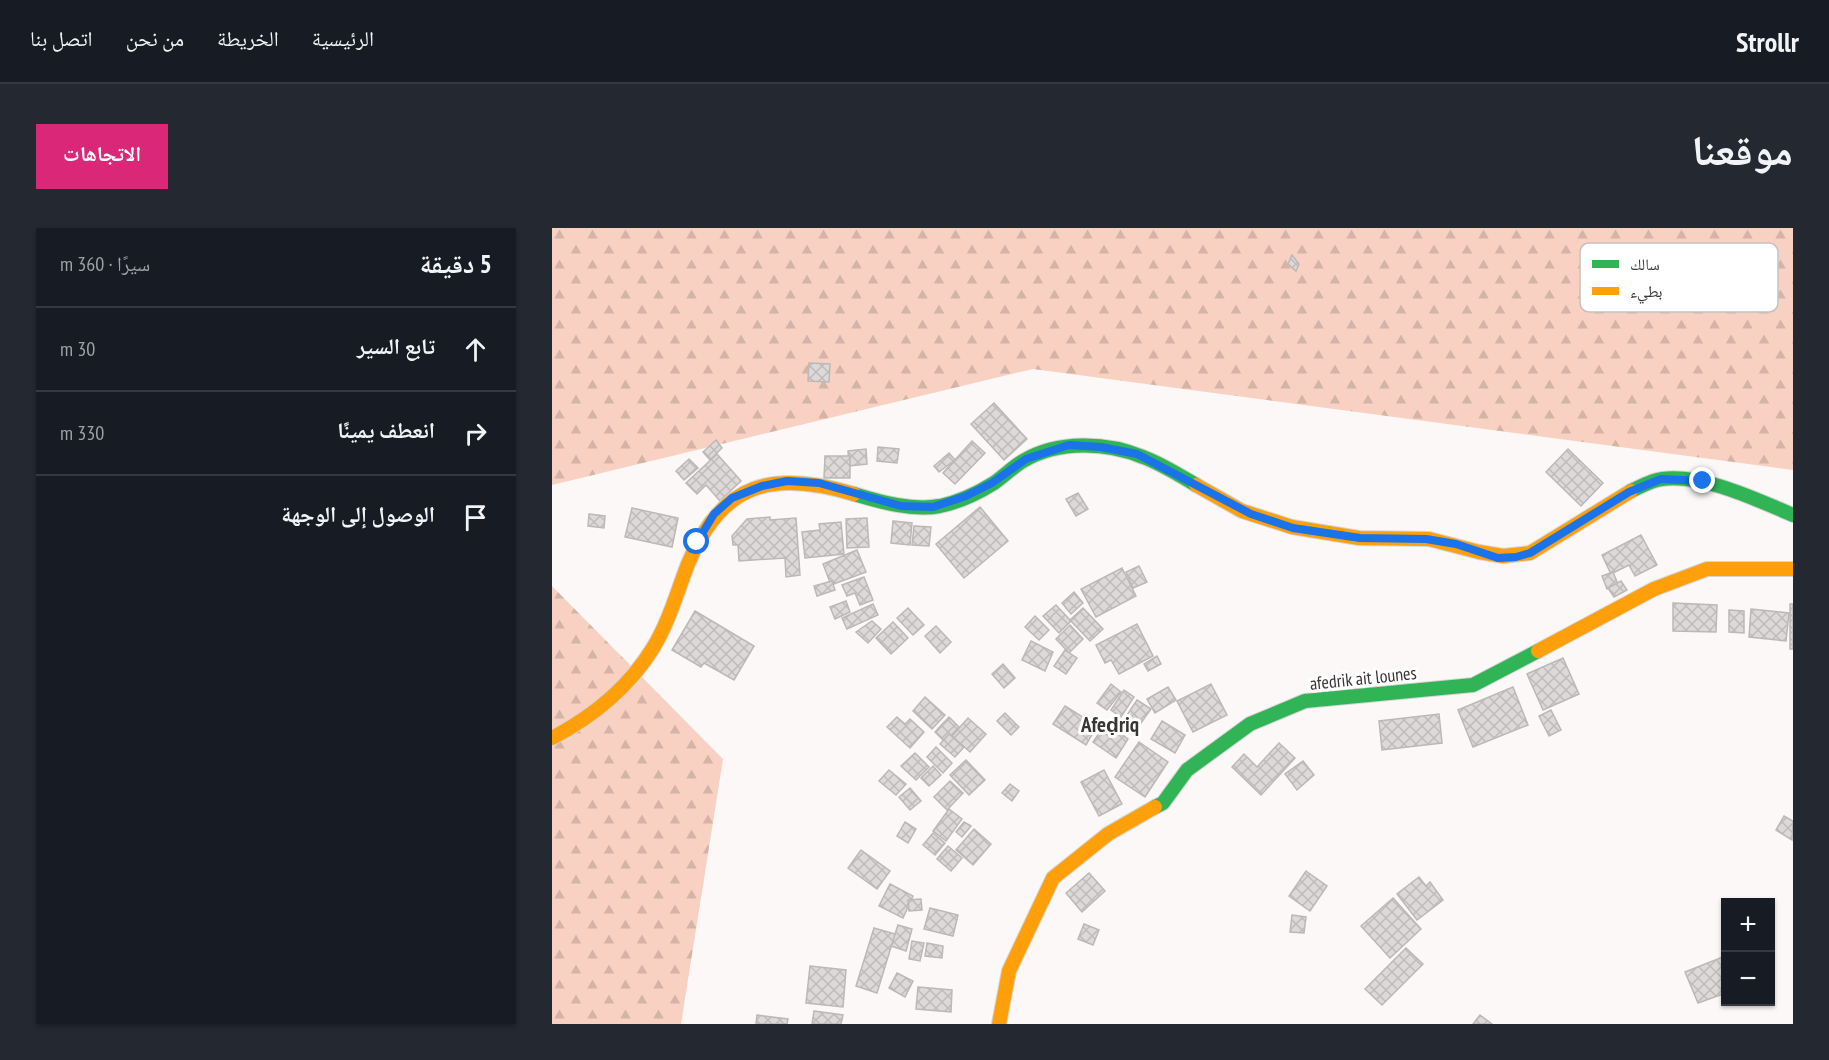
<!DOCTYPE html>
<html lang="ar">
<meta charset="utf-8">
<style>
body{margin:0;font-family:"PT Sans Narrow","Noto Naskh Arabic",sans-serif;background:#242831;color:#f1f3f6;direction:rtl}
.controls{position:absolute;right:18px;bottom:18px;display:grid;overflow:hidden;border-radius:0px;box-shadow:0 2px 4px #0004}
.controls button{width:54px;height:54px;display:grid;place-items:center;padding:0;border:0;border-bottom:2px solid #363941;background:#171b24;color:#f1f3f6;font:30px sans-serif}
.stop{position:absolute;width:18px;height:18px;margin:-14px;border:4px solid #1a73e8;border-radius:50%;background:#fff}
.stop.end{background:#1a73e8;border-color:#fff;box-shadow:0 2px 6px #0008}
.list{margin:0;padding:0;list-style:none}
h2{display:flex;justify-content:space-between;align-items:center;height:78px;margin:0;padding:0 24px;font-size:26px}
h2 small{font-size:20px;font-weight:400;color:#9ea1a6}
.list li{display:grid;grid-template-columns:39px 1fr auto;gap:18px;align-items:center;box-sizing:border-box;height:84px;padding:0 24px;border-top:2px solid #363941}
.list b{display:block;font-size:22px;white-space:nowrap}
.list em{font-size:20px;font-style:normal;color:#9ea1a6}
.icon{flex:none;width:33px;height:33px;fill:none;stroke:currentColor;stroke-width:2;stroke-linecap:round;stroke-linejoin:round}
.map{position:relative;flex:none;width:1241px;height:796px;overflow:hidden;direction:ltr;border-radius:0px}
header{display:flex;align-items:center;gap:36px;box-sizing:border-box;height:84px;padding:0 30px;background:#171b24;border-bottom:2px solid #363941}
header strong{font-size:28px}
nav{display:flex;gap:33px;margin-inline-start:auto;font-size:21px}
.intro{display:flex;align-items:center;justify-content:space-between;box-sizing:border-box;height:144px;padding:0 36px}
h1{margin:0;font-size:42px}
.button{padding:15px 27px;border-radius:0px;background:#db2777;color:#fff;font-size:21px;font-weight:700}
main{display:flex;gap:36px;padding:0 36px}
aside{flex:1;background:#171b24;border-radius:0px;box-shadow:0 2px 4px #0004}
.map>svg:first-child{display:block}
.forest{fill:url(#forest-firs)}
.building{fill:url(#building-cross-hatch);stroke:#bbb8b7;stroke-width:1.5}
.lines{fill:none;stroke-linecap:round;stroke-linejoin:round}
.fast-casing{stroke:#d7d4d3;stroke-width:16}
.slow-casing{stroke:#d7d4d3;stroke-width:16}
.fast{stroke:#30b455;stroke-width:14}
.slow{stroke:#ff9f0a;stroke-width:14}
.route{stroke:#1a73e8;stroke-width:8}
.labels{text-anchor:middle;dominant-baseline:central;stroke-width:6;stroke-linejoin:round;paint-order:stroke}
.street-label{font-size:18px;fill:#383534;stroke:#fff}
.quarter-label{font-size:21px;font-weight:bold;fill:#383534;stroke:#fff}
.key{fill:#fff;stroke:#c3c2c2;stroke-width:1.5}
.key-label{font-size:16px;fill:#383534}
</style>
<header>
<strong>Strollr</strong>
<nav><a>الرئيسية</a><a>الخريطة</a><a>من نحن</a><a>اتصل بنا</a></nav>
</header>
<div class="intro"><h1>موقعنا</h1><a class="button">الاتجاهات</a></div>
<main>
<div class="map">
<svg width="1241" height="796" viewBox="0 0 1241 796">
<defs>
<pattern id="forest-firs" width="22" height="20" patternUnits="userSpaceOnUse" patternTransform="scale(1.5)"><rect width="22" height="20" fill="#f8d1c3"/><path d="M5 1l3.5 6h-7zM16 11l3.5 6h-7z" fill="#d5b4a8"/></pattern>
<pattern id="building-cross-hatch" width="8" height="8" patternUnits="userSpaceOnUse" patternTransform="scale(1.5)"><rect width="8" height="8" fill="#dcd9d8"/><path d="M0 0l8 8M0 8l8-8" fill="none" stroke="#bebbba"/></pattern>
</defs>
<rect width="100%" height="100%" fill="#fcf8f7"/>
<!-- forest -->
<g class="forest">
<path d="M0,0H1241V242L481,141L0,257Z"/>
<path d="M0,358L171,531L129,796H0Z"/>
</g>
<!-- building -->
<g class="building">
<path d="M740,27L747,36L744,43L736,36Z"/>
<path d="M257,135L278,136L277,154L256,153Z"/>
<path d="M442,175L475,211L452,232L419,196Z"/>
<path d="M164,212L170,220L158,232L151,224Z"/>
<path d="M420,213L433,225L403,256L391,245Z"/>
<path d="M326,219L347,221L345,235L325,233Z"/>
<path d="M314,221L315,236L297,238L296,223Z"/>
<path d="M1016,221L1051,255L1029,278L994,244Z"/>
<path d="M397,225L403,232L387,244L382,238Z"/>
<path d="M165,226L189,253L168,273L154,257L145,266L134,255Z"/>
<path d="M273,228H298V250H272Z"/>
<path d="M137,231L146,240L132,252L124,243Z"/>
<path d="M526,265L536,281L524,288L514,271Z"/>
<path d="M428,279L456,313L412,350L384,316Z"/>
<path d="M80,280L126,290L120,319L73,309Z"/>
<path d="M37,286L53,288L52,300L36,298Z"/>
<path d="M218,289V292L244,290L248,347L234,349L233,330L187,333L186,317H181L180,308L195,291Z"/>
<path d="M315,290L317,319L295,320L294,291Z"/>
<path d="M341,293L360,295L358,317L339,315Z"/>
<path d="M289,294L292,326L253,330L250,304L268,302L267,296Z"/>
<path d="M362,298L379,299L377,318L360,317Z"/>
<path d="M1089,307L1105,337L1083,348L1077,337L1059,346L1050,327Z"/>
<path d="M305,322L314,344L279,357L271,336Z"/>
<path d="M587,338L595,354L581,360L574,344Z"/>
<path d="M570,340L584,368L544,389L529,361Z"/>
<path d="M1061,344L1066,356L1055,361L1050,348Z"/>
<path d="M312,349L321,372L308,377L303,365L295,368L290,357Z"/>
<path d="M280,353L283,362L265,368L262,358Z"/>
<path d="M1069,353L1075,362L1062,369L1056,360Z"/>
<path d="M522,364L531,375L519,386L510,375Z"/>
<path d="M294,373L298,384L283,391L278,379Z"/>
<path d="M1121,375L1165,377L1164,404L1121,403Z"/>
<path d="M321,376L326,387L295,401L290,390Z"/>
<rect x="1238" y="376" width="3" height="45"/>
<path d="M504,377L519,393L507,405L491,388Z"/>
<path d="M356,380L372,397L361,407L345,390Z"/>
<path d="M531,380L551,401L538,413L518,392Z"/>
<path d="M1199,381L1237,385L1234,413L1197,409Z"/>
<path d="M1177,382L1192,383V405L1177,404Z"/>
<path d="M143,383L202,418L182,452L152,435L149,439L120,422Z"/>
<path d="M483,388L497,402L487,412L473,399Z"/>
<path d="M320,393L329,401L316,415L304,404Z"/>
<path d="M341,394L356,410L339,426L324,410Z"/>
<path d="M585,396L601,428L567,446L559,432L553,435L544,417Z"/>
<path d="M518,397L531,411L517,425L504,411Z"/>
<path d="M384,398L399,414L388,425L373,408Z"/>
<path d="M479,413L501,424L493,443L470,432Z"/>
<path d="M513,422L525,430L514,446L502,438Z"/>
<path d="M605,428L609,436L596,443L592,436Z"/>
<path d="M1011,430L1027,466L991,482L975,446Z"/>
<path d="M451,436L463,450L452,460L440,446Z"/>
<path d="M559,456L569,464L555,482L545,475Z"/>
<path d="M659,456L675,487L641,504L625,473Z"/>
<path d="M616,459L624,472L603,485L595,471Z"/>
<path d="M961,459L976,497L921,519L906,482Z"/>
<path d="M572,462L582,469L569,489L559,482Z"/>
<path d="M373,469L393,487L380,501L361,483Z"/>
<path d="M585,472L599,481L584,502L571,493Z"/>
<path d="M513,478L545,498L534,517L501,496Z"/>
<path d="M999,482L1009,502L997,508L987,488Z"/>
<path d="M453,485L467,499L459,507L445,493Z"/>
<path d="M887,486L890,515L830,522L827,493Z"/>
<path d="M345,489L353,496L358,491L372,504L358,520L335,499Z"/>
<path d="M397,489L407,499L393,514L383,504Z"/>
<path d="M416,490L434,506L418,524L400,508Z"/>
<path d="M610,493L633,507L623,525L599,511Z"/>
<path d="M554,495L576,511L564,530L541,514Z"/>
<path d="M397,506L412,519L403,529L388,516Z"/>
<path d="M587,514L616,534L593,569L563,549Z"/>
<path d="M727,515L743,530L709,567L680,539L692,526L705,539Z"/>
<path d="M384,519L400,535L391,545L375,529Z"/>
<path d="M363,525L377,539L364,552L349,538Z"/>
<path d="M414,532L433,552L417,567L398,547Z"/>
<path d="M751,533L762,547L745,562L733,546Z"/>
<path d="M381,538L389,547L377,558L369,550Z"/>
<path d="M337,542L354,556L344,567L327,553Z"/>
<path d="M552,542L570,576L547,588L529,554Z"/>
<path d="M398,553L411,565L395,582L382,569Z"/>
<path d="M458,556L467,563L460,573L450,565Z"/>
<path d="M358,560L369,573L358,582L347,569Z"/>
<path d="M397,581L410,591L394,613L381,603Z"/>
<path d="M1232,588L1241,593L1240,612L1224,602Z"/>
<path d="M353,594L364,601L356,615L345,608Z"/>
<path d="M412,594L419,598L410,609L404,604Z"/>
<path d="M422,601L439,616L421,637L404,622Z"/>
<path d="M381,605L393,615L383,627L371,617Z"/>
<path d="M396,618L410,630L399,643L385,631Z"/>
<path d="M309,622L338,643L325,661L296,640Z"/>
<path d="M754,643L775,658L758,683L737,668Z"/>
<path d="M537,645L553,663L530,684L514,665Z"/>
<path d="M867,649L874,658L878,654L891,672L865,692L845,666Z"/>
<path d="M338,656L361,668L351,690L327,678Z"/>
<path d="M841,670L869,701L838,730L809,698Z"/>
<path d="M369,671L370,682L357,683L356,672Z"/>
<path d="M378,680L406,687L401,708L372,701Z"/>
<path d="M740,687L754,689L752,705L738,704Z"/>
<path d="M532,696L547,702L541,717L526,711Z"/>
<path d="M346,697L360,701L354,723L339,718Z"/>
<path d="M322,700L343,706L325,765L304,758Z"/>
<path d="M360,713L372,715L368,733L357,731Z"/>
<path d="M375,715L391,718L390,730L373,728Z"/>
<path d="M854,720L871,736L830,777L813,761Z"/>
<path d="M1173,728L1174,765L1146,775L1133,744Z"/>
<path d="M258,738L294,742L291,779L254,775Z"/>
<path d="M345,745L361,753L353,769L337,760Z"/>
<path d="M366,759L400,762L399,784L364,781Z"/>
<path d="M262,783L291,787L289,796H260Z"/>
<path d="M205,787L236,791L235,796H204Z"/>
<path d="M928,787L940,796H921Z"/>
</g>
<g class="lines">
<!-- fast casing -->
<g class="fast-casing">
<g id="fast">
<path d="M1079,263C1088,259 1100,252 1110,251C1152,246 1203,271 1241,287"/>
<path d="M302,266C329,274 359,283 388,278C407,274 426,265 442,255C452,248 461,239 471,233C506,212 555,214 591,229C610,236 627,247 644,257"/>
<path d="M603,579L611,575L635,542L698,496L753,473L921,457L986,423"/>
</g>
</g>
<!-- slow casing -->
<g class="slow-casing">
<g id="slow">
<path d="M644,257L690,283L740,299L807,310L877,311L927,324L951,328L978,325L1079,263"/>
<path d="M986,423L1102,361L1155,341H1241"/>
<path d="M0,510C40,489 77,459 101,420C117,394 125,364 136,336C170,253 222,242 302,266"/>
<path d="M447,796L457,743L501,650L556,606L603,579"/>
</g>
</g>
<!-- fast -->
<use href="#fast" class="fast"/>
<!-- slow -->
<use href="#slow" class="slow"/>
</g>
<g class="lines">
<!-- route -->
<path class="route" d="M145,314L162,286L180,270L210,258L235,253L267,255L349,278L381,279L414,268L440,255L474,231L517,217L549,219L585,226L699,286L741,300L808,310L874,311L904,316L946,330L964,329L978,325L1077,264L1109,251L1151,253"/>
</g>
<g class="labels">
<!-- street labels -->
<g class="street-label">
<text transform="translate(811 450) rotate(-6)">afedrik ait lounes</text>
</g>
<!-- quarter labels -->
<g class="quarter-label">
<text x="558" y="496">Afeḍriq</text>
</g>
</g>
<!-- legend -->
<rect x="1028" y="15" width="198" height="69" rx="9" class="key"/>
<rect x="1040" y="32" width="27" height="8" fill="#30b455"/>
<rect x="1040" y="59" width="27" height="8" fill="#ff9f0a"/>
<g class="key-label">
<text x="1078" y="42">سالك</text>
<text x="1078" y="69">بطيء</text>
</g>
</svg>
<div class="controls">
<button>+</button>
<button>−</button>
</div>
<div class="stop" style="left:145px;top:314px"></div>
<div class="stop end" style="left:1151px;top:253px"></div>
</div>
<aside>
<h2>5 دقيقة<small>سيرًا · 360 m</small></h2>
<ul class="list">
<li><svg class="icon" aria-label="ahead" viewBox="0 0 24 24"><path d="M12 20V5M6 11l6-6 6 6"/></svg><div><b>تابع السير</b></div><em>30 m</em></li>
<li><svg class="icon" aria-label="right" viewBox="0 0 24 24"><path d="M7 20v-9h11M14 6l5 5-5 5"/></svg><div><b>انعطف يمينًا</b></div><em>330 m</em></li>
<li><svg class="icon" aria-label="arrive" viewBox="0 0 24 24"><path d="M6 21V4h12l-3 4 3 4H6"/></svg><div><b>الوصول إلى الوجهة</b></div></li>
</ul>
</aside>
</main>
